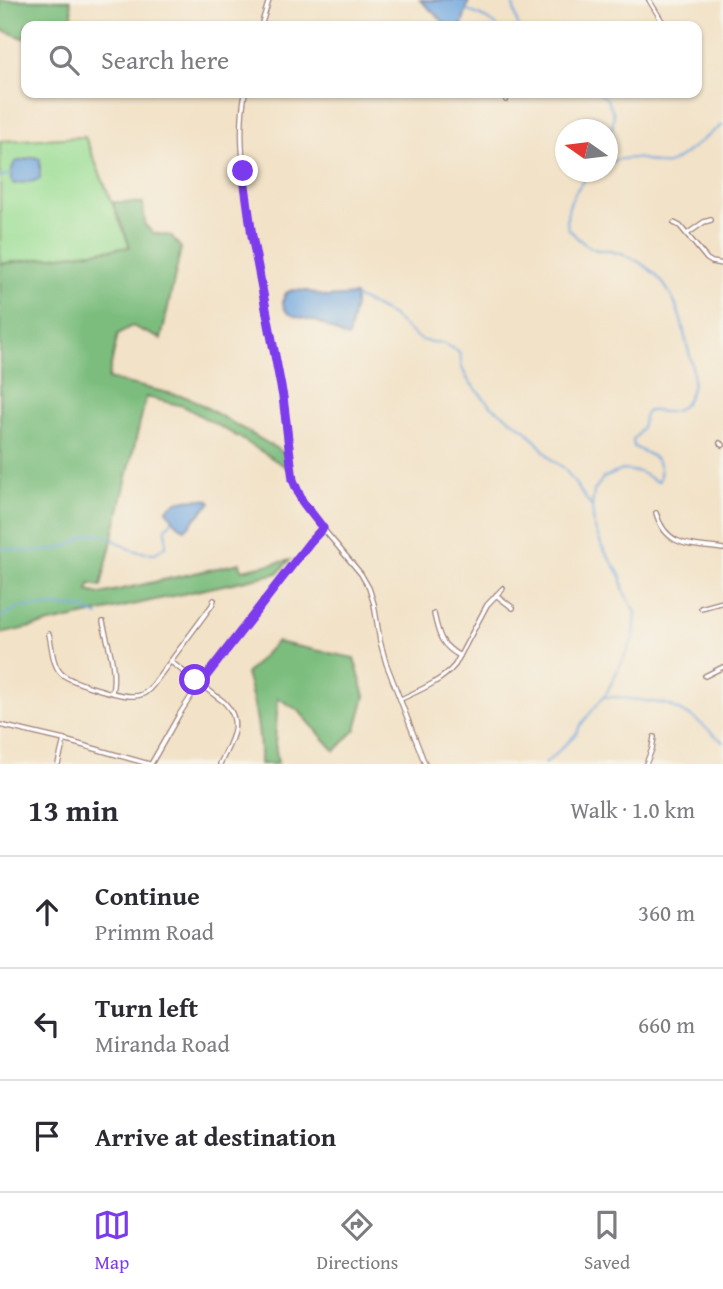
<!DOCTYPE html>
<meta charset="utf-8">
<style>
body{margin:0;font-family:"Gentium Book Plus",serif;background:#f7f7f7;color:#2b2b33}
.compass{position:absolute;left:555px;top:119px;width:63px;height:63px;border-radius:50%;background:#fff;box-shadow:0 2px 5px #0004;rotate:284deg}
.stop{position:absolute;width:21px;height:21px;margin:-16px;border:5px solid #7c3aed;border-radius:50%;background:#fff}
.stop.end{background:#7c3aed;border-color:#fff;box-shadow:0 2px 7px #0008}
.list{margin:0;padding:0;list-style:none}
h2{display:flex;justify-content:space-between;align-items:center;height:91px;margin:0;padding:0 28px;font-size:30px}
h2 small{font-size:23px;font-weight:400;color:#7c7c81}
.list li{display:grid;grid-template-columns:46px 1fr auto;gap:21px;align-items:center;box-sizing:border-box;height:112px;padding:0 28px;border-top:2px solid #e1e1e2}
.list b{display:block;font-size:26px;white-space:nowrap}
.list p{margin:0;font-size:23px;white-space:nowrap;color:#7c7c81}
.list em{font-size:23px;font-style:normal;color:#7c7c81}
.icon{flex:none;width:38px;height:38px;fill:none;stroke:currentColor;stroke-width:2;stroke-linecap:round;stroke-linejoin:round}
.map{position:relative;flex:none;width:723px;height:764px;overflow:hidden}
.search{position:absolute;background:#fff;box-shadow:0 2px 5px #0004;left:21px;right:21px;top:21px;height:77px;display:flex;align-items:center;gap:18px;box-sizing:border-box;padding:0 24px;border-radius:14px;color:#7c7c81;font-size:26px}
.sheet{height:427px;background:#fff}
nav{display:flex;justify-content:space-around;align-items:center;box-sizing:border-box;height:98px;border-top:2px solid #e1e1e2;background:#fff;font-size:19px;color:#7c7c81}
nav a{display:grid;justify-items:center;gap:4px}
nav .on{color:#7c3aed}
.map>svg:first-child{display:block}
.green{fill:#9bde95;stroke:#727e60;stroke-width:2}
.forest{fill:#7cbd7e;stroke:#636e54;stroke-width:2}
.water{fill:#71a7df;stroke:#5e6385;stroke-width:2}
.lines{fill:none;stroke-linecap:round;stroke-linejoin:round}
.stream{stroke:#71a7df;stroke-width:2}
.minor-casing{stroke:#9e8079;stroke-width:6}
.minor{stroke:#fff;stroke-width:3.5}
.route{stroke:#7c3aed;stroke-width:9}
</style>
<div class="map">
<svg width="723" height="764" viewBox="0 0 723 764">
<rect width="100%" height="100%" fill="#f7f3e8"/>
<filter id="ink" filterUnits="userSpaceOnUse"><feTurbulence type="fractalNoise" baseFrequency=".0143" numOctaves="2"/><feDisplacementMap in="SourceGraphic" scale="14" xChannelSelector="R" yChannelSelector="G"/><feConvolveMatrix kernelMatrix="1 2 1 2 8 2 1 2 1" color-interpolation-filters="sRGB"/></filter>
<filter id="wash" filterUnits="userSpaceOnUse"><feTurbulence type="fractalNoise" baseFrequency=".00686" numOctaves="4" result="noise"/><feDisplacementMap in="SourceGraphic" scale="28" xChannelSelector="R" yChannelSelector="G"/><feGaussianBlur stdDeviation="1.57" result="paint"/><feColorMatrix in="noise" values="0 0 0 0 0 0 0 0 0 0 0 0 0 0 0 0 0 1.4 0 .05"/><feComposite in="paint" operator="in"/></filter>
<g filter="url(#wash)">
<rect width="100%" height="100%" fill="#f2e2c7"/>
<!-- green -->
<path class="green" d="M85,137L130,247L0,264V141Z"/>
<!-- forest -->
<g class="forest">
<path d="M0,0H70L74,26H26V39L0,29Z"/>
<path d="M113,202L143,203L145,225L153,233L171,236L181,248L161,339L132,326L118,334L108,379L190,398L286,454V467L240,438L183,406L146,397L101,586L90,584L88,591L100,594L240,563L242,570L290,560L278,573L0,634V264L130,247Z"/>
<path d="M276,642L354,658L365,696L356,729L335,751L299,711L278,698L275,743L278,764H260C261,733 255,704 246,674Z"/>
</g>
<!-- water -->
<g class="water">
<path d="M420,0H469L462,26H448Z"/>
<path d="M34,157L40,159V179L34,181L14,184L12,182V168L15,162Z"/>
<path d="M293,290L307,291L326,297L355,295V305L348,338C337,334 328,326 318,322C306,317 282,319 283,301C284,294 286,292 293,290Z"/>
<path d="M201,499L209,500L211,503L204,509L186,529C178,528 171,517 167,510C174,499 189,500 201,499Z"/>
</g>
<g class="lines">
<!-- stream -->
<g class="stream">
<path d="M512,0L518,26"/>
<path d="M465,9L487,19L497,26"/>
<path d="M599,93L607,99L614,114L608,161"/>
<path d="M608,162C618,159 630,157 641,159C649,160 659,166 668,164C679,162 708,133 723,125"/>
<path d="M0,177L13,173"/>
<path d="M356,297L391,315L415,336L424,341L442,343L456,350L460,354L462,368L468,380L490,405L526,430L553,461L564,468L591,506"/>
<path d="M0,548C22,551 43,554 65,547C75,544 83,534 94,534C110,533 120,546 133,550C140,553 148,553 155,553L166,546V528L173,520"/>
<path d="M0,618L15,609L24,607L57,606L81,608L98,616"/>
<path d="M604,697H617L667,704L694,718L723,742"/>
<path d="M545,764L576,734L580,726L607,692L634,637L636,612L624,592L621,576L602,547L594,526L592,507L594,491L603,478L622,470L640,472L655,481H659C665,458 650,455 634,447L633,440C636,436 640,432 642,427C644,422 643,416 647,412C654,406 674,423 688,398C698,381 691,359 686,341C684,334 683,327 681,320C671,285 650,261 614,252C609,250 603,251 598,250C587,248 575,236 568,228C563,207 577,187 591,172"/>
</g>
</g>
</g>
<g filter="url(#ink)">
<g class="lines">
<!-- minor casing -->
<g class="minor-casing">
<g id="minor">
<path d="M649,0L665,26"/>
<path d="M261,26L269,0"/>
<path d="M697,77L699,81"/>
<path d="M245,93C237,136 245,177 250,220C258,280 272,339 283,398C289,435 285,475 305,507L361,574L369,588L374,604L380,641L386,663L425,764"/>
<path d="M505,93L506,100"/>
<path d="M674,223L680,226L707,259L712,262L723,264"/>
<path d="M687,234L704,222L711,220"/>
<path d="M720,443L723,445"/>
<path d="M656,513C667,549 692,544 723,549"/>
<path d="M496,595L513,608"/>
<path d="M701,608L723,602"/>
<path d="M434,614C439,635 440,645 460,656"/>
<path d="M103,622C108,645 117,669 112,692"/>
<path d="M49,634C52,646 52,663 60,672C67,682 121,697 134,696C142,696 148,692 153,685L212,605L214,600"/>
<path d="M171,662L224,702C245,723 230,742 220,764"/>
<path d="M705,676L723,667"/>
<path d="M401,699C420,690 441,682 455,665L487,605L503,588"/>
<path d="M0,725L64,740L149,764"/>
<path d="M58,764L64,740"/>
<path d="M151,764L179,715L195,690L310,542L322,528"/>
<path d="M646,764L652,749L654,737"/>
</g>
</g>
<!-- minor -->
<use href="#minor" class="minor"/>
</g>
</g>
<g class="lines" filter="url(#ink)">
<!-- route -->
<path class="route" d="M195,680L200,684L310,542L323,528L302,501L293,480L283,397L252,236L243,171"/>
</g>
</svg>
<svg class="compass" viewBox="-18 -18 36 36"><path d="M0-13l5 13h-10z" fill="#e53935"/><path d="M0 13l5-13h-10z" fill="#7c7c81"/></svg>
<div class="stop" style="left:195px;top:680px"></div>
<div class="stop end" style="left:243px;top:171px"></div>
<div class="search"><svg class="icon" aria-label="search" viewBox="0 0 24 24"><circle cx="10" cy="10" r="6"/><path d="M15 15l6 6"/></svg>Search here</div>
</div>
<section class="sheet">
<h2>13 min<small>Walk · 1.0 km</small></h2>
<ul class="list">
<li><svg class="icon" aria-label="ahead" viewBox="0 0 24 24"><path d="M12 20V5M6 11l6-6 6 6"/></svg><div><b>Continue</b><p>Primm Road</p></div><em>360 m</em></li>
<li><svg class="icon" aria-label="left" viewBox="0 0 24 24"><path d="M17 20v-9H6M10 6l-5 5 5 5"/></svg><div><b>Turn left</b><p>Miranda Road</p></div><em>660 m</em></li>
<li><svg class="icon" aria-label="arrive" viewBox="0 0 24 24"><path d="M6 21V4h12l-3 4 3 4H6"/></svg><div><b>Arrive at destination</b></div></li>
</ul>
</section>
<nav>
<a class="on"><svg class="icon" aria-label="map" viewBox="0 0 24 24"><path d="M3 6l6-2 6 2 6-2v14l-6 2-6-2-6 2zM9 4v14M15 6v14"/></svg>Map</a>
<a><svg class="icon" aria-label="directions" viewBox="0 0 24 24"><path d="M12 3l9 9-9 9-9-9zM9 14v-3h6M13 9l2 2-2 2"/></svg>Directions</a>
<a><svg class="icon" aria-label="saved" viewBox="0 0 24 24"><path d="M7 4h10v16l-5-4-5 4z"/></svg>Saved</a>
</nav>
